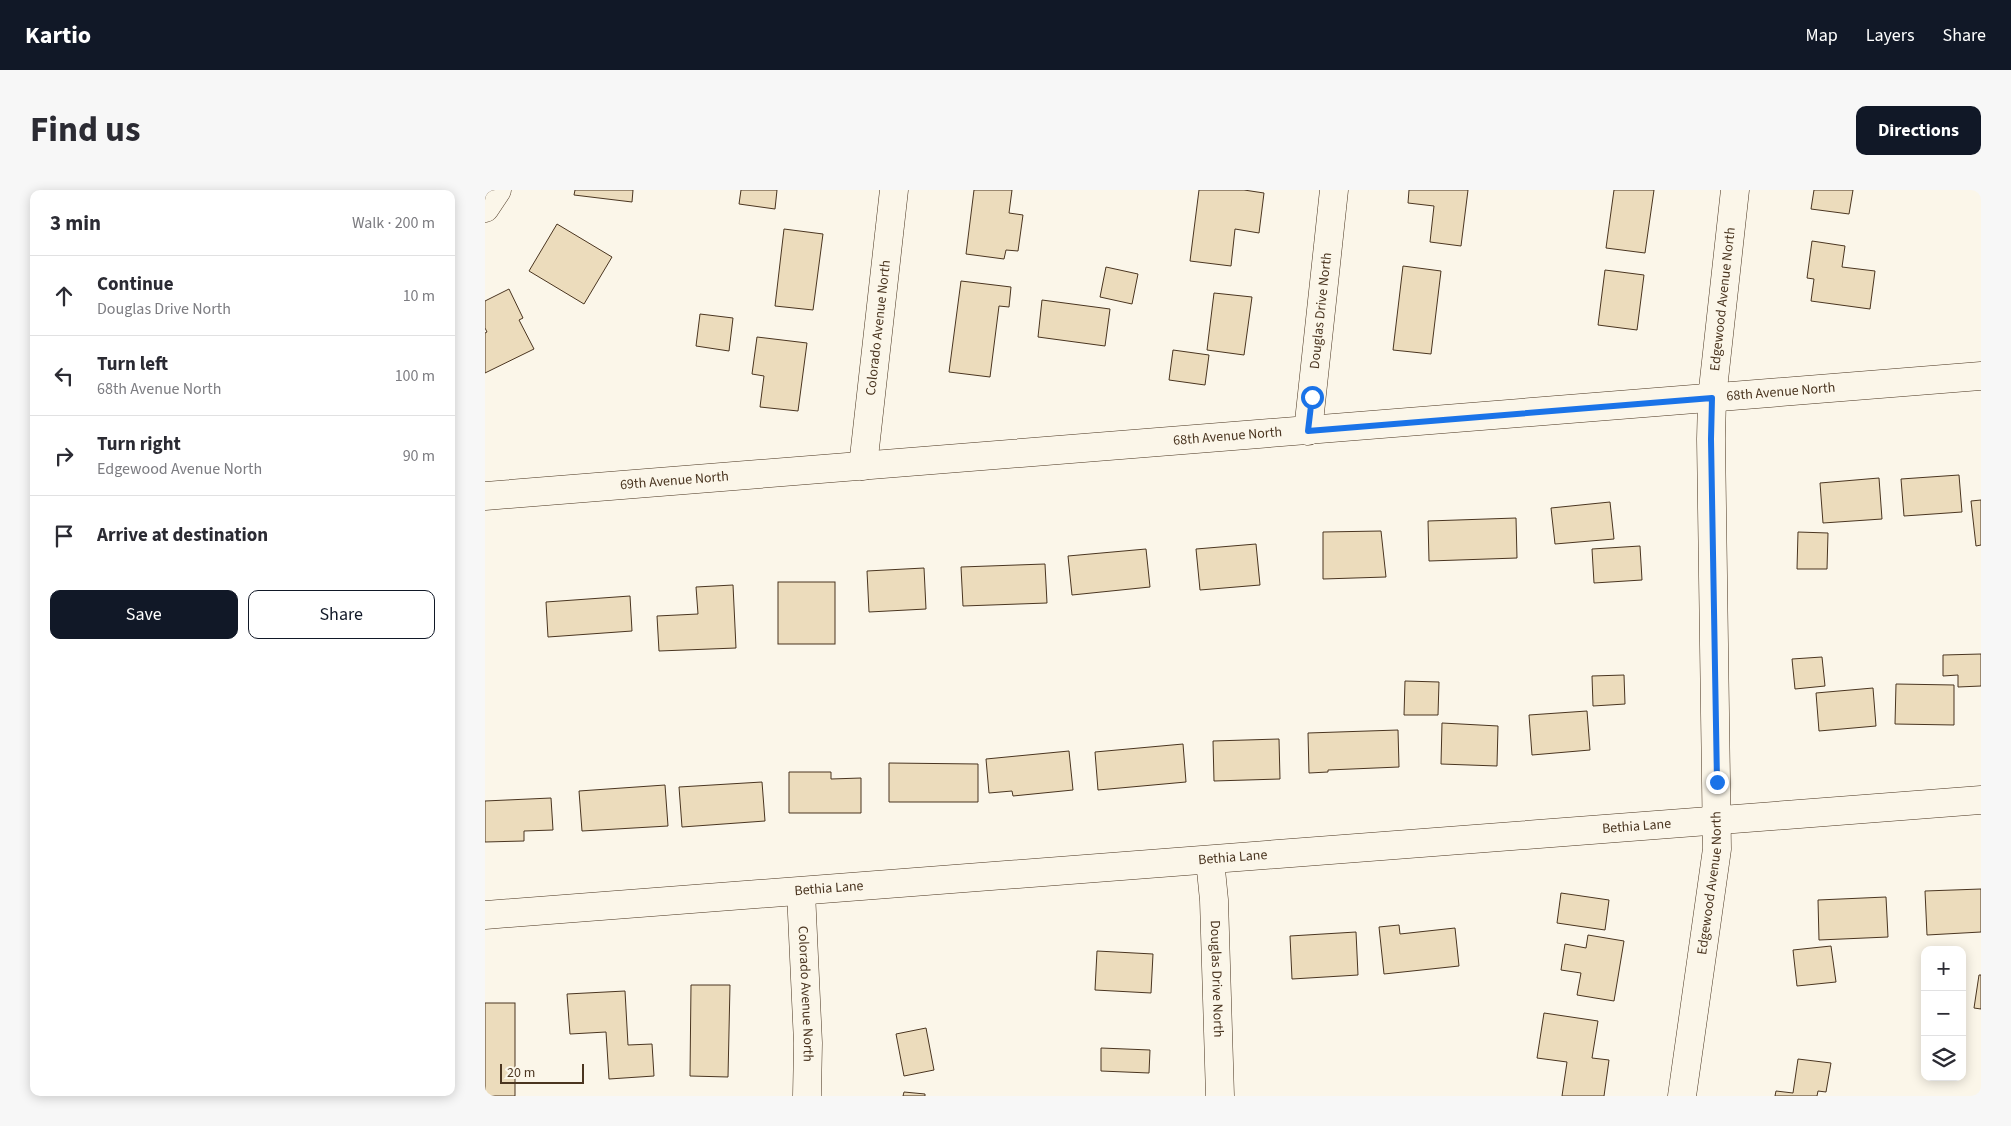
<!DOCTYPE html>
<meta charset="utf-8">
<style>
body{margin:0;font-family:"Source Sans 3",sans-serif;background:#f7f7f7;color:#2b2b33}
.controls{position:absolute;right:15px;bottom:15px;display:grid;overflow:hidden;border-radius:10px;box-shadow:0 2px 12px #0003}
.controls button{width:45px;height:45px;display:grid;place-items:center;padding:0;border:0;border-bottom:1px solid #e1e1e2;background:#fff;color:#2b2b33;font:25px sans-serif}
.scale{position:absolute;left:15px;bottom:12px;width:84px;box-sizing:border-box;padding-left:5px;border:2px solid #4a3520;border-top:0;font-size:14px;line-height:18px;white-space:nowrap;color:#4a3520;-webkit-text-stroke:4px #fbf6e9;paint-order:stroke}
.stop{position:absolute;width:15px;height:15px;margin:-11px;border:4px solid #1a73e8;border-radius:50%;background:#fff}
.stop.end{background:#1a73e8;border-color:#fff;box-shadow:0 1px 5px #0008}
.list{margin:0;padding:0;list-style:none}
h2{display:flex;justify-content:space-between;align-items:center;height:65px;margin:0;padding:0 20px;font-size:21px}
h2 small{font-size:16px;font-weight:400;color:#7c7c81}
.list li{display:grid;grid-template-columns:32px 1fr auto;gap:15px;align-items:center;box-sizing:border-box;height:80px;padding:0 20px;border-top:1px solid #e1e1e2}
.list b{display:block;font-size:19px;white-space:nowrap}
.list p{margin:0;font-size:16px;white-space:nowrap;color:#7c7c81}
.list em{font-size:16px;font-style:normal;color:#7c7c81}
.actions{display:flex;gap:10px;padding:15px 20px}
.actions a{flex:1;padding:11px 0;border:1px solid #111827;border-radius:10px;text-align:center;font-size:18px;color:#111827}
.actions .main{background:#111827;color:#fff}
.icon{flex:none;width:28px;height:28px;fill:none;stroke:currentColor;stroke-width:2;stroke-linecap:round;stroke-linejoin:round}
.map{position:relative;flex:none;width:1496px;height:906px;overflow:hidden;border-radius:10px}
header{display:flex;align-items:center;gap:30px;box-sizing:border-box;height:70px;padding:0 25px;background:#111827;color:#fff}
header strong{font-size:24px}
nav{display:flex;gap:28px;margin-inline-start:auto;font-size:18px}
.intro{display:flex;align-items:center;justify-content:space-between;box-sizing:border-box;height:120px;padding:0 30px}
h1{margin:0;font-size:35px}
.button{padding:12px 22px;border-radius:10px;background:#111827;color:#fff;font-size:18px;font-weight:700}
main{display:flex;gap:30px;padding:0 30px}
aside{flex:1;background:#fff;border-radius:10px;box-shadow:0 2px 12px #0003}
.map>svg:first-child{display:block}
.building{fill:#ecdcbc;stroke:#4a3520}
.lines{fill:none;stroke-linecap:round;stroke-linejoin:round}
.minor-casing{stroke:#4a3520;stroke-width:29}
.minor{stroke:#fbf6e9;stroke-width:28}
.route{stroke:#1a73e8;stroke-width:6}
.labels{text-anchor:middle;dominant-baseline:central;stroke-width:4;stroke-linejoin:round;paint-order:stroke}
.street-label{font-size:14px;fill:#4a3520;stroke:#fbf6e9}
</style>
<header>
<strong>Kartio</strong>
<nav><a>Map</a><a>Layers</a><a>Share</a></nav>
</header>
<div class="intro"><h1>Find us</h1><a class="button">Directions</a></div>
<main>
<aside>
<h2>3 min<small>Walk · 200 m</small></h2>
<ul class="list">
<li><svg class="icon" aria-label="ahead" viewBox="0 0 24 24"><path d="M12 20V5M6 11l6-6 6 6"/></svg><div><b>Continue</b><p>Douglas Drive North</p></div><em>10 m</em></li>
<li><svg class="icon" aria-label="left" viewBox="0 0 24 24"><path d="M17 20v-9H6M10 6l-5 5 5 5"/></svg><div><b>Turn left</b><p>68th Avenue North</p></div><em>100 m</em></li>
<li><svg class="icon" aria-label="right" viewBox="0 0 24 24"><path d="M7 20v-9h11M14 6l5 5-5 5"/></svg><div><b>Turn right</b><p>Edgewood Avenue North</p></div><em>90 m</em></li>
<li><svg class="icon" aria-label="arrive" viewBox="0 0 24 24"><path d="M6 21V4h12l-3 4 3 4H6"/></svg><div><b>Arrive at destination</b></div></li>
</ul>
<div class="actions"><a class="main">Save</a><a>Share</a></div>
</aside>
<div class="map">
<svg width="1496" height="906" viewBox="0 0 1496 906">
<rect width="100%" height="100%" fill="#fbf6e9"/>
<!-- building -->
<g class="building">
<path d="M90,0H148L147,12L89,5Z"/>
<path d="M256,0H292L290,19L254,14Z"/>
<path d="M489,0H527L524,23L538,25L533,61L521,60L519,69L481,64Z"/>
<path d="M714,0H759L779,3L774,43L750,39L746,76L705,71Z"/>
<path d="M924,0H983L976,56L945,52L949,16L923,13Z"/>
<path d="M1129,0H1169L1160,63L1121,58Z"/>
<path d="M1329,0H1368L1364,24L1326,19Z"/>
<path d="M72,34L127,67L99,114L44,81Z"/>
<path d="M299,39L338,44L328,120L290,116Z"/>
<path d="M1327,51L1360,56L1357,77L1390,81L1385,119L1326,111L1329,89L1322,88Z"/>
<path d="M918,76L956,81L946,164L908,160Z"/>
<path d="M621,77L653,84L647,114L615,107Z"/>
<path d="M1120,80L1159,85L1152,140L1113,135Z"/>
<path d="M476,91L526,97L524,117L514,116L505,187L464,182Z"/>
<path d="M24,99L38,128L34,130L49,159L0,183V143L2,142L0,138V111Z"/>
<path d="M729,103L767,107L759,165L722,160Z"/>
<path d="M557,110L625,119L620,156L553,147Z"/>
<path d="M215,124L248,128L244,161L211,156Z"/>
<path d="M272,147L322,153L313,221L275,217L279,186L267,184Z"/>
<path d="M688,160L724,165L720,195L684,190Z"/>
<path d="M1474,285L1477,322L1419,326L1416,289Z"/>
<path d="M1394,288L1397,329L1338,333L1335,293Z"/>
<path d="M1496,310V355L1491,356L1486,311Z"/>
<path d="M1125,312L1129,349L1070,354L1066,318Z"/>
<path d="M1031,328L1032,368L944,371L943,331Z"/>
<path d="M896,341L901,387L838,389V342Z"/>
<path d="M1313,342L1343,343L1342,379H1312Z"/>
<path d="M771,354L775,395L715,400L711,359Z"/>
<path d="M1155,356L1157,390L1109,393L1107,359Z"/>
<path d="M661,359L665,397L587,405L583,366Z"/>
<path d="M560,374L562,413L478,416L476,377Z"/>
<path d="M439,378L441,419L384,422L382,381Z"/>
<rect x="293" y="392" width="57" height="62"/>
<path d="M248,395L251,458L174,461L172,426L213,424L211,397Z"/>
<path d="M145,406L147,441L63,447L61,412Z"/>
<path d="M1496,464V496L1473,497V485L1458,486V465Z"/>
<path d="M1337,467L1340,496L1310,499L1307,469Z"/>
<path d="M1139,485L1140,514L1108,516L1107,486Z"/>
<path d="M920,491L954,492L953,525H919Z"/>
<path d="M1411,494L1469,495V535L1410,534Z"/>
<path d="M1388,498L1391,536L1334,541L1331,503Z"/>
<path d="M1102,521L1105,560L1047,565L1044,525Z"/>
<path d="M957,533L1013,536L1012,576L956,574Z"/>
<path d="M913,540L914,577L843,580V582L824,583L823,543Z"/>
<path d="M794,549L795,589L729,591L728,551Z"/>
<path d="M698,554L701,592L613,600L610,562Z"/>
<path d="M584,561L588,600L528,606L527,601L504,603L501,569Z"/>
<path d="M404,573L493,574V612H404Z"/>
<path d="M304,582H346V589L376,588V623H304Z"/>
<path d="M277,592L280,631L197,637L194,597Z"/>
<path d="M180,595L183,636L97,641L94,601Z"/>
<path d="M66,608L68,640L39,641V651L0,652V611Z"/>
<path d="M1496,699V742L1442,745L1440,701Z"/>
<path d="M1076,703L1124,710L1120,740L1072,733Z"/>
<path d="M1401,707L1403,747L1334,750L1333,710Z"/>
<path d="M914,735L915,744L970,738L974,776L899,784L894,737Z"/>
<path d="M871,742L873,785L807,789L805,746Z"/>
<path d="M1103,745L1139,751L1129,811L1092,805L1096,783L1076,780L1080,754L1101,758Z"/>
<path d="M1346,756L1351,792L1312,796L1308,760Z"/>
<path d="M612,761L668,764L666,803L610,800Z"/>
<path d="M1494,785H1496V819L1489,818Z"/>
<path d="M206,795H245L243,887L205,886Z"/>
<path d="M140,801L143,855L167,854L169,886L124,889L121,842L85,844L82,804Z"/>
<rect x="0" y="813" width="30" height="93"/>
<path d="M1059,823L1113,831L1107,868L1124,870L1119,906H1077L1082,872L1052,868Z"/>
<path d="M441,838L449,880L419,886L411,844Z"/>
<path d="M616,858L665,860L664,883L616,881Z"/>
<path d="M1313,869L1346,873L1341,902L1333,901L1332,906H1290L1291,901L1308,903Z"/>
<path d="M419,902L440,904V906H418Z"/>
</g>
<g class="lines">
<!-- minor casing -->
<g class="minor-casing">
<g id="minor">
<path d="M0,18L12,0"/>
<path id="s1" d="M823,241L849,0"/>
<path id="s2" d="M378,276L409,0"/>
<path id="s3" d="M0,306L1496,186"/>
<path id="s4" d="M725,670L729,710L735,906"/>
<path id="s5" d="M316,702L323,853L322,906"/>
<path id="s6" d="M0,725L1496,610"/>
<path id="s7" d="M1197,906L1232,659L1226,249L1227,208L1250,0"/>
</g>
</g>
<!-- minor -->
<use href="#minor" class="minor"/>
</g>
<g class="lines">
<!-- route -->
<path class="route" d="M827,207L823,241L1227,208L1226,249L1232,592"/>
</g>
<g class="labels">
<!-- street labels -->
<g class="street-label">
<text stroke="none"><textPath href="#s7" startOffset="800">Edgewood Avenue North</textPath></text>
<text stroke="none"><textPath href="#s1" startOffset="121">Douglas Drive North</textPath></text>
<text stroke="none"><textPath href="#s2" startOffset="139">Colorado Avenue North</textPath></text>
<text stroke="none"><textPath href="#s3" startOffset="1300">68th Avenue North</textPath></text>
<text stroke="none"><textPath href="#s3" startOffset="745">68th Avenue North</textPath></text>
<text stroke="none"><textPath href="#s3" startOffset="190">69th Avenue North</textPath></text>
<text stroke="none"><textPath href="#s6" startOffset="1155">Bethia Lane</textPath></text>
<text stroke="none"><textPath href="#s6" startOffset="750">Bethia Lane</textPath></text>
<text stroke="none"><textPath href="#s7" startOffset="215">Edgewood Avenue North</textPath></text>
<text stroke="none"><textPath href="#s6" startOffset="345">Bethia Lane</textPath></text>
<text stroke="none"><textPath href="#s4" startOffset="119">Douglas Drive North</textPath></text>
<text stroke="none"><textPath href="#s5" startOffset="102">Colorado Avenue North</textPath></text>
</g>
</g>
</svg>
<div class="controls">
<button>+</button>
<button>−</button>
<button><svg class="icon" aria-label="layers" viewBox="0 0 24 24"><path d="M12 4l9 5-9 5-9-5zM3 14l9 5 9-5"/></svg></button>
</div>
<div class="scale">20 m</div>
<div class="stop" style="left:827px;top:207px"></div>
<div class="stop end" style="left:1232px;top:592px"></div>
</div>
</main>
